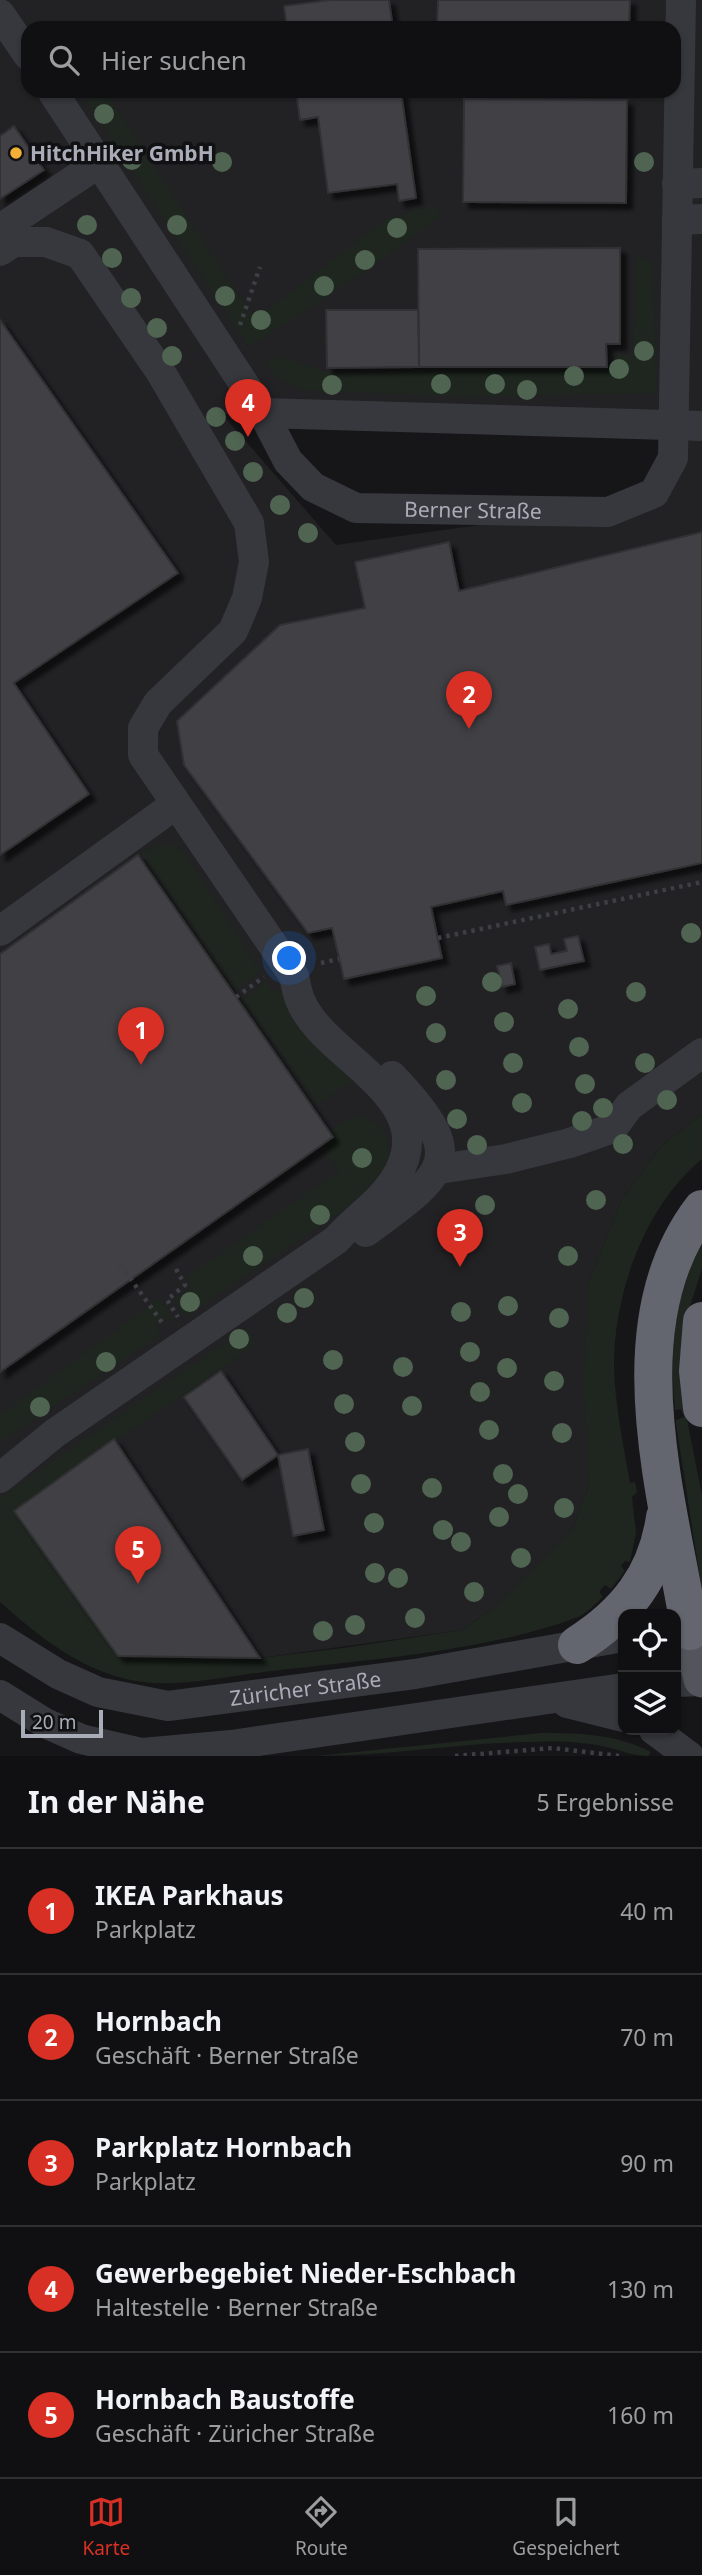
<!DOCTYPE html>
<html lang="de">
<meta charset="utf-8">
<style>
body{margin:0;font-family:"Noto Sans",sans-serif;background:#19191b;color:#f1f3f6}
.controls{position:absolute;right:21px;bottom:21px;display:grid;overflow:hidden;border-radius:14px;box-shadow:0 2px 5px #0004}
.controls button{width:63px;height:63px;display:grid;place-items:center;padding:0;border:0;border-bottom:2px solid #303032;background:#101012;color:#f1f3f6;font:35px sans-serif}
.scale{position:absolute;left:21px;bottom:18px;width:82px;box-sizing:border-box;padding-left:7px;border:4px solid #a8adb8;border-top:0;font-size:19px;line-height:24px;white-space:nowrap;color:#a8adb8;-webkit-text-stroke:5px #111113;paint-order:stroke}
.you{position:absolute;left:290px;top:959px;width:24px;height:24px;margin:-18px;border:5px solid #fff;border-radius:50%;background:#1a73e8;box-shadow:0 0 0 10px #1a73e833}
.badge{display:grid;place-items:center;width:46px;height:46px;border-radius:50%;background:#d93025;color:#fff;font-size:23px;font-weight:700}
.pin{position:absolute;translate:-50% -58px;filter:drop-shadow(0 2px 4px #0008)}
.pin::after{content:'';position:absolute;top:37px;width:24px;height:21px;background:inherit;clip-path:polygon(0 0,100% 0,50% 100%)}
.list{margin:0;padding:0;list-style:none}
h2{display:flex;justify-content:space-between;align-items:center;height:91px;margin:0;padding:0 28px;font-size:30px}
h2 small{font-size:23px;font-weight:400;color:#9c9d9f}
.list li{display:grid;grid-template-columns:46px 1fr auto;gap:21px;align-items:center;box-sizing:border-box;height:126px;padding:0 28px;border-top:2px solid #303032}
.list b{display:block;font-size:26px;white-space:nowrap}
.list p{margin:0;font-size:23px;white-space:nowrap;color:#9c9d9f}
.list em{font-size:23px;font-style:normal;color:#9c9d9f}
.icon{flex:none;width:38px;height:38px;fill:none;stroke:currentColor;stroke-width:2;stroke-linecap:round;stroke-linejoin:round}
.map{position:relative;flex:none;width:702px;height:1756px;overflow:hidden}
.search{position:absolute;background:#101012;box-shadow:0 2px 5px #0004;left:21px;right:21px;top:21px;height:77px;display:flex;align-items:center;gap:18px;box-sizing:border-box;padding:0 24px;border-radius:21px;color:#9c9d9f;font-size:26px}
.sheet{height:721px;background:#101012}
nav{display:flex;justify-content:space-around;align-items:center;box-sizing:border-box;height:98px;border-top:2px solid #303032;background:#101012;font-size:19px;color:#9c9d9f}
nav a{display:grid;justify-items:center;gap:4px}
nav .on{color:#d93025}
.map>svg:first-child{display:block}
.built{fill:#222225;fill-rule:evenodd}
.green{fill:#1e261f}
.building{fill:#404145;stroke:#303034;stroke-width:2;filter:url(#shadow)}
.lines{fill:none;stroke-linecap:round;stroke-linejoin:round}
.path{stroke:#3d3f44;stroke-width:4.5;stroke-dasharray:3.5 5;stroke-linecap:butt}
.minor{stroke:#37383d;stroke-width:30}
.major{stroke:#53555c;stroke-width:37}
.highway{stroke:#63666e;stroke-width:38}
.tree{fill:#506452}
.poi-dot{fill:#f2b134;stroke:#111113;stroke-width:2.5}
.labels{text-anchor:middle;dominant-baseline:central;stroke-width:7;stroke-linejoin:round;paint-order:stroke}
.poi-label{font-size:21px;font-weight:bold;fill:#a8adb8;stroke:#111113;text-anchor:start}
.street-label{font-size:21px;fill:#a8adb8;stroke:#111113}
</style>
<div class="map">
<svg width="702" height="1756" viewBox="0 0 702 1756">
<defs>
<filter id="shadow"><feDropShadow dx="6" dy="6" stdDeviation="2" flood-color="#0009"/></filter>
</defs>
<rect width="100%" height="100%" fill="#161618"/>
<!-- built -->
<path class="built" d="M0,0H702V411L222,414L336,545L636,503L702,425V1114L661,1146L621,1201L588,1284L589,1485L573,1529L494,1608L462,1630L260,1658L106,1662L0,1569ZM28,28H674V91H28Z"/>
<!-- green -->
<g class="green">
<path d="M80,91H105L255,320L386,219L436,205L440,216L370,268L249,347Z"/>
<path d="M636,258L653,261L656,393L464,397L303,390L282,380L264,366L276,356L332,373L618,369L613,352L633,356Z"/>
<path d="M159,845H174L185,853L260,971L237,989L141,853Z"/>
<path d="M266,981L275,993L282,989L357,1078L318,1104L243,1000Z"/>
<path d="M702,1114V1159C645,1206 614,1292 614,1366C615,1405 623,1444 630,1483L635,1482L637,1492L632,1497L636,1533L630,1562L625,1561L621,1566L625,1571L611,1589L605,1585L599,1592L603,1597C595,1604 587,1613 578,1617C486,1652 362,1660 264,1672C223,1677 177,1688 136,1681C83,1672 39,1637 0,1602V1498L246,1328L257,1344L14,1511L118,1656L260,1658L343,1648L462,1630L494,1608L573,1529L589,1485L584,1384L588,1284L621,1201L661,1146Z"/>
<path d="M364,1116C442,1159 317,1228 282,1251C250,1273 217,1295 185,1317L174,1301L192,1287L187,1277L339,1171L320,1145L333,1137L329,1132L345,1119Z"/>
<path d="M702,1244V1269L689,1309L684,1404L702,1496V1591L676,1424V1420L684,1417L681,1409L675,1410C669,1351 674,1296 702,1244Z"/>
<path d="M159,1299L173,1318L170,1322L165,1316L154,1323L161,1334L0,1442V1415Z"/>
<path d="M541,1733C581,1733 615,1734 651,1752L648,1756C633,1756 621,1750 606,1747C581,1741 552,1741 526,1742C455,1743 388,1756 316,1756Z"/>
</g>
<!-- building -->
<g class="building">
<path d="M330,0H389L393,28H287L284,6Z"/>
<path d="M438,0H630L629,28H437Z"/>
<path d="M296,91H401L416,198L399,201L397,184L328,193L318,117L300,120Z"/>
<path d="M464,99L627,100L626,203L463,202Z"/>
<path d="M14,126L44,170L0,199V136Z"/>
<path d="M620,248V344H606L607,367H419L418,249Z"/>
<path d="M326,310H418L419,367L327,368Z"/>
<path d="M0,320L178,573L14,683L89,794L0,855Z"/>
<path d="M702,532V863L506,905L503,891L431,907L442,958L344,979L332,928L308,933L184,765L177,721L280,625L365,608L355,562L449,542L459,591Z"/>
<path d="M138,855L333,1137L0,1372V954Z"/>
<path d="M578,936L584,961L540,970L535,947L549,944L551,954L567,951L564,939Z"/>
<path d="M511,963L515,984L502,987L497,966Z"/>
<path d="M221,1371L278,1455L242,1480L184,1397Z"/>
<path d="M114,1439L260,1658L118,1656L14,1511Z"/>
<path d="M308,1449L324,1530L293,1536L278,1455Z"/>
</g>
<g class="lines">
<!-- path -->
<g class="path">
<path d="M240,325L260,267"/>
<path d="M438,938L702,882"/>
<path d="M321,963L339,959"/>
<path d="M236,997L264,977"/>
<path d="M120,1264L163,1324"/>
<path d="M176,1269L185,1285L167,1300L178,1317"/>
<path d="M455,1756L553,1748L619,1756"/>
</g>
<!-- minor -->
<g class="minor">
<path d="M0,14L28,55"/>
<path id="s1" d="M52,91L263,413L288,461L313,487L356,508L608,512L654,493L673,458L681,0"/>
<path d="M677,184L702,183"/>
<path d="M677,220L702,219"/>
<path d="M0,229L99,163"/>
<path d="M0,251L14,242H46L80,254L160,371L249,523L254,562L247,598L233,631L158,703L143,728V755L294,976C296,984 297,994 301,1002C326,1060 445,1098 395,1179C380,1203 354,1219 336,1240L55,1433L0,1478"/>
<path d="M263,413L702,426"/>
<path d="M0,931L176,804"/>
<path d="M439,1169L506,1159L570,1143L613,1128L629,1106L702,1053"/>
<path d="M366,1232C446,1173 471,1159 392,1076"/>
<path id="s2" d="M0,1638L58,1674L98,1692L168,1706L415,1674L623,1637"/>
<path d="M676,1682L702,1681"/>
<path d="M0,1695L45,1723L81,1739L142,1753L231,1745L623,1688"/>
<path d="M567,1703L623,1717"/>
<path d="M654,1730L689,1756"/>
</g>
<!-- major -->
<path class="major" d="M702,1632L690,1631L702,1679"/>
<!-- highway -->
<g class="highway">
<path d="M702,1321L698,1371L702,1408"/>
<path d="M690,1631C669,1500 613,1325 702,1209"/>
<path d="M577,1645C626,1614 657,1575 665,1517"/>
</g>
</g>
<!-- trees -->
<g class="tree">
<circle cx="104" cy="114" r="10"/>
<circle cx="132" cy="160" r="10"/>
<circle cx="222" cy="162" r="10"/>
<circle cx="644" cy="162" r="10"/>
<circle cx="87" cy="225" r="10"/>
<circle cx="177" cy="225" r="10"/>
<circle cx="397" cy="228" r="10"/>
<circle cx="112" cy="258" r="10"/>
<circle cx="365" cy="260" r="10"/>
<circle cx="324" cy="286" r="10"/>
<circle cx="225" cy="296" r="10"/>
<circle cx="131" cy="298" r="10"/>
<circle cx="261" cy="320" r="10"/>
<circle cx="157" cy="328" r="10"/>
<circle cx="644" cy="351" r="10"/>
<circle cx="172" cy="356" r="10"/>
<circle cx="619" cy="369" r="10"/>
<circle cx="574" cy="376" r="10"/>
<circle cx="441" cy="384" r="10"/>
<circle cx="495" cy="384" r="10"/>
<circle cx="332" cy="385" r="10"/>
<circle cx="527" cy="390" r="10"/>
<circle cx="216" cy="417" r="10"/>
<circle cx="235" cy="441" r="10"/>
<circle cx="253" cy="472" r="10"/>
<circle cx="280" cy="505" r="10"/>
<circle cx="308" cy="533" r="10"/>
<circle cx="691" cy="933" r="10"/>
<circle cx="492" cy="982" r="10"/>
<circle cx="636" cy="992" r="10"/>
<circle cx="426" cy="996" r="10"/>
<circle cx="568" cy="1009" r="10"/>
<circle cx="504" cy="1022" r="10"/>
<circle cx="436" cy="1033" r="10"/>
<circle cx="579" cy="1047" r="10"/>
<circle cx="513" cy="1063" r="10"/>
<circle cx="645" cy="1063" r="10"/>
<circle cx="446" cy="1080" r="10"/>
<circle cx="585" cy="1084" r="10"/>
<circle cx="667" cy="1100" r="10"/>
<circle cx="522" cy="1103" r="10"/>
<circle cx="603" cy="1108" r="10"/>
<circle cx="457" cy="1119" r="10"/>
<circle cx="582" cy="1121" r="10"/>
<circle cx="623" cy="1144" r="10"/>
<circle cx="477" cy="1145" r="10"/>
<circle cx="362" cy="1158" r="10"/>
<circle cx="596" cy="1200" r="10"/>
<circle cx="485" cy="1205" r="10"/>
<circle cx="320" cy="1215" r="10"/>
<circle cx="253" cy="1256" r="10"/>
<circle cx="568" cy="1256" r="10"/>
<circle cx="304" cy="1298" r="10"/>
<circle cx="190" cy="1302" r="10"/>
<circle cx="508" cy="1306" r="10"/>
<circle cx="461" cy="1312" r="10"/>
<circle cx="287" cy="1313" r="10"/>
<circle cx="559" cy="1318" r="10"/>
<circle cx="239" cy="1339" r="10"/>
<circle cx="470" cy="1352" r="10"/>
<circle cx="333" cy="1360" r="10"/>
<circle cx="106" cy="1362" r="10"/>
<circle cx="403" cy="1367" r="10"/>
<circle cx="507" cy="1368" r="10"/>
<circle cx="554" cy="1381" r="10"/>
<circle cx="480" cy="1392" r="10"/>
<circle cx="344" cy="1404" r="10"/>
<circle cx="412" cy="1406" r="10"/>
<circle cx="40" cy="1407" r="10"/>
<circle cx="489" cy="1430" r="10"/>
<circle cx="562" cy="1433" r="10"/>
<circle cx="355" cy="1442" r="10"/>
<circle cx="503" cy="1474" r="10"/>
<circle cx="361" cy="1484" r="10"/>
<circle cx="432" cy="1488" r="10"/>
<circle cx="518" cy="1494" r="10"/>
<circle cx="564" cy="1508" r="10"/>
<circle cx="499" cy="1517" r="10"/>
<circle cx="374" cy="1523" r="10"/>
<circle cx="443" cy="1530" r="10"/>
<circle cx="461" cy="1542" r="10"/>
<circle cx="521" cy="1558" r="10"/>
<circle cx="375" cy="1573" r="10"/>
<circle cx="398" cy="1578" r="10"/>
<circle cx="474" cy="1592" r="10"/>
<circle cx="415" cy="1618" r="10"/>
<circle cx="355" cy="1625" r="10"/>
<circle cx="323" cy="1631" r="10"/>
</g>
<!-- markers -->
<circle class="poi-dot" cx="16" cy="153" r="7"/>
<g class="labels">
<!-- poi labels -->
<g class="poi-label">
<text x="30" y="153">HitchHiker GmbH</text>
</g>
<!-- street labels -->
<g class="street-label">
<text stroke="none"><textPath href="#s1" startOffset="640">Berner Straße</textPath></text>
<text stroke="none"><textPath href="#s2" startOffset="322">Züricher Straße</textPath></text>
</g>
</g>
</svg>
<div class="controls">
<button><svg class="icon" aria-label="locate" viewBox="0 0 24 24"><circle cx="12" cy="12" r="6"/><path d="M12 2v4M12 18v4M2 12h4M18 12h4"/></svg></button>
<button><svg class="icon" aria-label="layers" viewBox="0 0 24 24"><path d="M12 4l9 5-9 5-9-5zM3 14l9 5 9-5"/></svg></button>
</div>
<div class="scale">20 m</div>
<div class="you"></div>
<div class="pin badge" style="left:141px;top:1065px">1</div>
<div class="pin badge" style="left:469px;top:729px">2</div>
<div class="pin badge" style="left:460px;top:1267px">3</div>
<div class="pin badge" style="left:248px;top:437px">4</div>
<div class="pin badge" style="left:138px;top:1584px">5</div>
<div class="search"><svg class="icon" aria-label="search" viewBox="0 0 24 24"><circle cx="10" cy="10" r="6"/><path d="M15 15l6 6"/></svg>Hier suchen</div>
</div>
<section class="sheet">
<h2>In der Nähe<small>5 Ergebnisse</small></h2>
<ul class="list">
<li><span class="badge">1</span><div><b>IKEA Parkhaus</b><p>Parkplatz</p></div><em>40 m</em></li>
<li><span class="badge">2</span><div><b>Hornbach</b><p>Geschäft · Berner Straße</p></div><em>70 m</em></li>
<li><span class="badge">3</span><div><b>Parkplatz Hornbach</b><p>Parkplatz</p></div><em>90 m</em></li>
<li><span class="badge">4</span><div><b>Gewerbegebiet Nieder-Eschbach</b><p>Haltestelle · Berner Straße</p></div><em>130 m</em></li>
<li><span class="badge">5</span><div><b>Hornbach Baustoffe</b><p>Geschäft · Züricher Straße</p></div><em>160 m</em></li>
</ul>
</section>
<nav>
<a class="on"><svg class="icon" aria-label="map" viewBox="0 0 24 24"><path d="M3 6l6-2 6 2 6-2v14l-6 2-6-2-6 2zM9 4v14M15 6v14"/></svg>Karte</a>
<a><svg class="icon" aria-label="directions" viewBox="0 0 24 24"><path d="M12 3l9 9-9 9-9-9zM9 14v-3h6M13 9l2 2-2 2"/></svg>Route</a>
<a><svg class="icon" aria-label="saved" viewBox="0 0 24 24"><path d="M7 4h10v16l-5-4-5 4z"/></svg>Gespeichert</a>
</nav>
